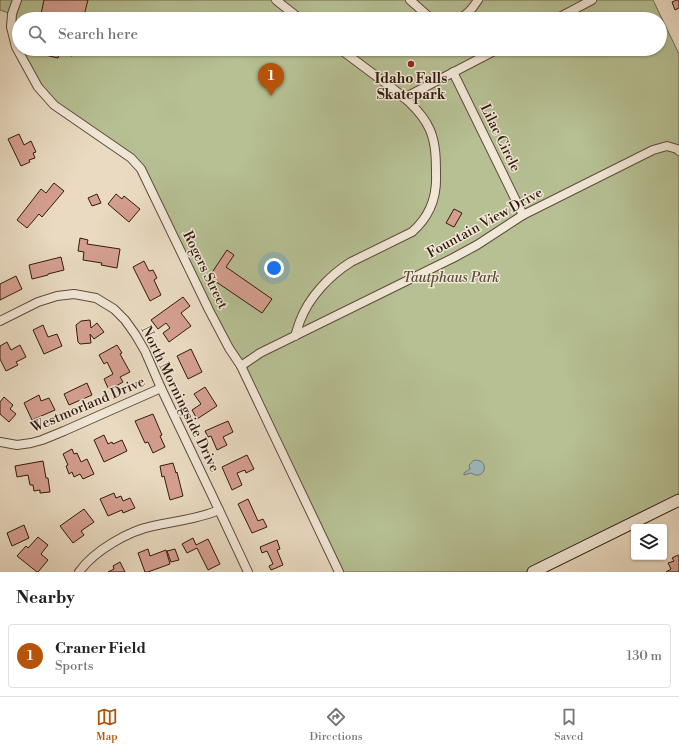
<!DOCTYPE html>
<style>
body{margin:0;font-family:"Libre Bodoni",serif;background:#f6f6f6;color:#222}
.controls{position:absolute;right:12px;bottom:12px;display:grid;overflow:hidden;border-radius:4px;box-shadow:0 1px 3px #0004}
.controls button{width:36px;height:36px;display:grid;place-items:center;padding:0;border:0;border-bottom:1px solid #e0e0e0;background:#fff;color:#222;font:20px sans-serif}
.you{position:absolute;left:274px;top:268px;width:14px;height:14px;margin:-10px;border:3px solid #fff;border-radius:50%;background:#1a73e8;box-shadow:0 0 0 6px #1a73e833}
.badge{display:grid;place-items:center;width:26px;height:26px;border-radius:50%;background:#b45309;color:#fff;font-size:13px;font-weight:700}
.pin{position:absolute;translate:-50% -33px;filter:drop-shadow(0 1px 2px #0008)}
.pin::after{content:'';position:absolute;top:21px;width:14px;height:12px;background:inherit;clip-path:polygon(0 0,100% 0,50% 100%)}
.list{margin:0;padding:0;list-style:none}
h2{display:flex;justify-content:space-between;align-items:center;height:52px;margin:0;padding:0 16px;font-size:17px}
h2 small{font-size:13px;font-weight:400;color:#767676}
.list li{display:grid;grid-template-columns:26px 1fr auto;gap:12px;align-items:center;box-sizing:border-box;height:64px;margin:0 8px 8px;padding:0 8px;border:1px solid #e0e0e0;border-radius:4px}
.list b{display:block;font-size:15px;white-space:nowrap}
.list p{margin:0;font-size:13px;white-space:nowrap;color:#767676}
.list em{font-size:13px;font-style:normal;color:#767676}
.icon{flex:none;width:22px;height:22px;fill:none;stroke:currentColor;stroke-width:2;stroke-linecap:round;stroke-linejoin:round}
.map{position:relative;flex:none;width:679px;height:572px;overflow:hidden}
.search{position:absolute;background:#fff;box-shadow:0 1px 3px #0004;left:12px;right:12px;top:12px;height:44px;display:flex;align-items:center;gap:10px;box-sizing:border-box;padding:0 14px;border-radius:22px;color:#767676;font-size:15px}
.sheet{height:124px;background:#fff}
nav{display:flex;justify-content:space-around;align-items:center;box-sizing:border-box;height:56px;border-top:1px solid #e0e0e0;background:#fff;font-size:11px;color:#767676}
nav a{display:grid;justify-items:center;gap:2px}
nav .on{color:#b45309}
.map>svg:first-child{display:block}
.green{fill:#b6c093;stroke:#746d50;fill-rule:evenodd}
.water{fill:#9cb8bd;stroke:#727977}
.building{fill:#d59f90;stroke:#321a0e}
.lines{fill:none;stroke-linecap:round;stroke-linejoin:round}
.street-casing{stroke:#604a3b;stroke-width:10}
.secondary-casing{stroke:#321a0e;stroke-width:13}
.street{stroke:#f1e7d7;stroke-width:8}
.secondary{stroke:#f1e7d7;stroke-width:11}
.poi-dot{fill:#8f2418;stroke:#f1e7d7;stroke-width:1.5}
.labels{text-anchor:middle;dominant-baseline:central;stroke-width:3;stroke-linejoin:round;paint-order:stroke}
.poi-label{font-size:14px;font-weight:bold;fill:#321a0e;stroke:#f1e7d7}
.street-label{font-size:14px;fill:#321a0e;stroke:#f1e7d7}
.park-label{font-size:14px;font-style:italic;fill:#5a4c36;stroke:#f1e7d7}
</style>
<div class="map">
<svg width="679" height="572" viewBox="0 0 679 572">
<rect width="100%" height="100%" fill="#e9dac1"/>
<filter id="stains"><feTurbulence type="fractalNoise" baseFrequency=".005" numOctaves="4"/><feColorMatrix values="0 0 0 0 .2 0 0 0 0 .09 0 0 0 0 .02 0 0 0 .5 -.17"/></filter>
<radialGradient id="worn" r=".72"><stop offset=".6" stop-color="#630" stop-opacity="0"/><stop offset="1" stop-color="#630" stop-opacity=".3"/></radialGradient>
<!-- green -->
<path class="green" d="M0,0H653L679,54V500L533,572H339L141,169L54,105L16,47L12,14L0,10ZM19,19H660V49H19Z"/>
<!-- water -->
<path class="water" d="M474,460C491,459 485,482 471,473L464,475V473L470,469L469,465Z"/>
<!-- building -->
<g class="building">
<path d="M44,0H88L83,19H40Z"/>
<path d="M677,0H679V8L675,10L672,2Z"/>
<path d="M46,49H73L72,56L59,53L58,58L45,55Z"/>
<path d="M19,134L24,145L31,141L36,152L33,153L35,158L29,160L30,162L21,166L8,139Z"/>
<path d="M54,183L64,191L42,217L39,214L27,228L17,220L41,189L46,193Z"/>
<path d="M97,194L101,203L92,206L88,198Z"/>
<path d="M116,194L122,199L124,196L140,209L129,222L108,204Z"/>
<path d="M454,209L462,213L454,227L446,223Z"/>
<path d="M80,238L88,240L87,244L120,249L117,268L101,265L102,263L83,260L84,252L78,251Z"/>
<path d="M227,250L234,255L226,267L272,299L262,313L209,277Z"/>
<path d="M61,257L64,270L48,274V275L32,279L29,265Z"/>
<path d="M144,261L149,271L153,270L157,278L154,280L161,295L150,301L133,267Z"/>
<path d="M16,276L22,289L0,300V284Z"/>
<path d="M183,297L190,306L181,313L191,326L169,342L163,333L170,328L166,323L158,329L151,320Z"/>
<path d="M90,320L91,328L97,323L104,332L94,339L90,334L91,343L80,344L78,342L76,325L81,321Z"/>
<path d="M43,325L48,337L57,334L62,346L44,354L33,330Z"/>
<path d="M7,342L11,350L20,345L26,357L16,362L18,365L6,371L0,359V346Z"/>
<path d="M117,345L122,353L120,354L130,372L120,377L123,382L109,390L104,379L113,374L107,362L104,364L99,355Z"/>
<path d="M191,349L202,372L188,379L177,356Z"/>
<path d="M87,383L92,395L69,405L64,394Z"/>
<path d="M205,387L217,406L197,419L192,410L201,404L194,394Z"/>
<path d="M39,395L41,401L49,398L55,410L32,420L24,403Z"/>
<path d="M4,397L13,405L10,409L16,414L9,422L0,414V402Z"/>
<path d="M153,414L162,435L160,436L165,447L153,453L148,442L145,443L135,421Z"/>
<path d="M228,421L233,432L223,437L227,445L217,450L211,436L208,437L205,431Z"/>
<path d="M104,435L108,444L112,442L113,444L122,440L127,451L104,462L94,440Z"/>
<path d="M72,449L74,454L77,453L81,462L87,459L94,474L83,479L80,474L74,477L72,472L69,474L66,466L68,465L63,454Z"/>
<path d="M247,455L254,469L246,473L245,470L237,473L242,485L232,490L222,467Z"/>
<path d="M43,461L46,478H48L50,492L40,493V490L34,491L33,485H30L28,475L17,477L15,466Z"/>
<path d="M173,463L176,473L177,472L183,496L170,500L164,476L162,477L160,466Z"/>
<path d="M114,493L116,498L121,496L123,501L130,498L135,508L123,513L122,510L108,516L100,499Z"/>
<path d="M248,499L258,521L263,519L267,527L252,533L238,504Z"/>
<path d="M84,509L94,522L81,531L84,535L73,543L60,526Z"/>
<path d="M24,525L29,538L12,546L7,533Z"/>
<path d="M38,537L48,545L41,554L48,560L38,572H37L17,556L26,546L28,548Z"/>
<path d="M193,538L196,545L208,539L220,564L208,570L197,548L187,553L182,544Z"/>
<path d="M277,540L280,549L277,550L283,565L271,570L269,566L273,564L267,551L262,553L260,547Z"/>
<path d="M148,549L150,556L166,550L170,564L148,572H145L138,553Z"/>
<path d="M175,549L179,560L171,562L167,551Z"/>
<path d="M678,555L679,557V572H666L671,569L668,563L674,561L672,558Z"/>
<path d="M120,562L125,572H108L114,569L113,566Z"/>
</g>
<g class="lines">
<!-- street casing -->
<g class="street-casing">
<g id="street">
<path d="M17,0L12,14L11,27L16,47L38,87L54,105L131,158L141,169L209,310L229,348L241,366L339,572"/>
<path d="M276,0L300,19"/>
<path d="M410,0L428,16L436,19"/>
<path d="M458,19C467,16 473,8 478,0"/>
<path d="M556,19L592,0"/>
<path d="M453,72L523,215"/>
<path d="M404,98L498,49"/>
<path d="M0,321L38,302L57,296L74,294L96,298L114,309L125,320L135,334L145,351L161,388L219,510L248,572"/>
<path d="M295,336C297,331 298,326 300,321C309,297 330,275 351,262L412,232C429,217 437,197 436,175C436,160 436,144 430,130C420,107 395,90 376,76C364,67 352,58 340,49"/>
<path d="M241,366L260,353L453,258L477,245L523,215L653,150L667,146L677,149L679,151"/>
<path d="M0,442L17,445L31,443L42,440L64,431L161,388"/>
<path d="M79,572C94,551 128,531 153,526C175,521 199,519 219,510"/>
</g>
</g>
<!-- secondary casing -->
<g class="secondary-casing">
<path id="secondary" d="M533,572L679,500"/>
</g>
<!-- street -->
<use href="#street" class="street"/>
<!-- secondary -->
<use href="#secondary" class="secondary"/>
</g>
<!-- markers -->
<circle class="poi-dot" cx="411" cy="64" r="4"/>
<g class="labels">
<!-- poi labels -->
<g class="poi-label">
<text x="411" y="79">Idaho Falls<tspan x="411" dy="16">Skatepark</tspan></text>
</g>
<!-- street labels -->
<g class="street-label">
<text transform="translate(500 138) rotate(64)">Lilac Circle</text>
<text transform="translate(485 223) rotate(-29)">Fountain View Drive</text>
<text transform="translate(205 270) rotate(64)">Rogers Street</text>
<text transform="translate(180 399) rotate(64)">North Morningside Drive</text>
<text transform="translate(88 405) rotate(-23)">Westmorland Drive</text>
</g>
<!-- park labels -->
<g class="park-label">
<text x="451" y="278">Tautphaus Park</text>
</g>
</g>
<rect width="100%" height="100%" filter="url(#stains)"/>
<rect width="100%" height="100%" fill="url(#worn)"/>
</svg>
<div class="controls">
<button><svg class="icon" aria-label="layers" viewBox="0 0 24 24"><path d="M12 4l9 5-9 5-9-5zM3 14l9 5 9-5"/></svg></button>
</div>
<div class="you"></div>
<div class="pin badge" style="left:271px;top:96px">1</div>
<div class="search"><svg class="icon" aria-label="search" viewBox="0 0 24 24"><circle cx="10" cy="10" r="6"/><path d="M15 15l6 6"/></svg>Search here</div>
</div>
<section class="sheet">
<h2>Nearby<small></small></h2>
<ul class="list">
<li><span class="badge">1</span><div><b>Craner Field</b><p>Sports</p></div><em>130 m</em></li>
</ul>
</section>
<nav>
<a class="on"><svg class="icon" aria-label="map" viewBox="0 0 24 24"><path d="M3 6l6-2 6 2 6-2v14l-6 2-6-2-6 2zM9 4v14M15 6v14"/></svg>Map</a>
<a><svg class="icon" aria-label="directions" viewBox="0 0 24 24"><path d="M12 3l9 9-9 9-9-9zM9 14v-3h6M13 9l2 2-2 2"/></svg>Directions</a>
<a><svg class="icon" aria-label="saved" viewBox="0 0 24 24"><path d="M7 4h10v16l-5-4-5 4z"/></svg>Saved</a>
</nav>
